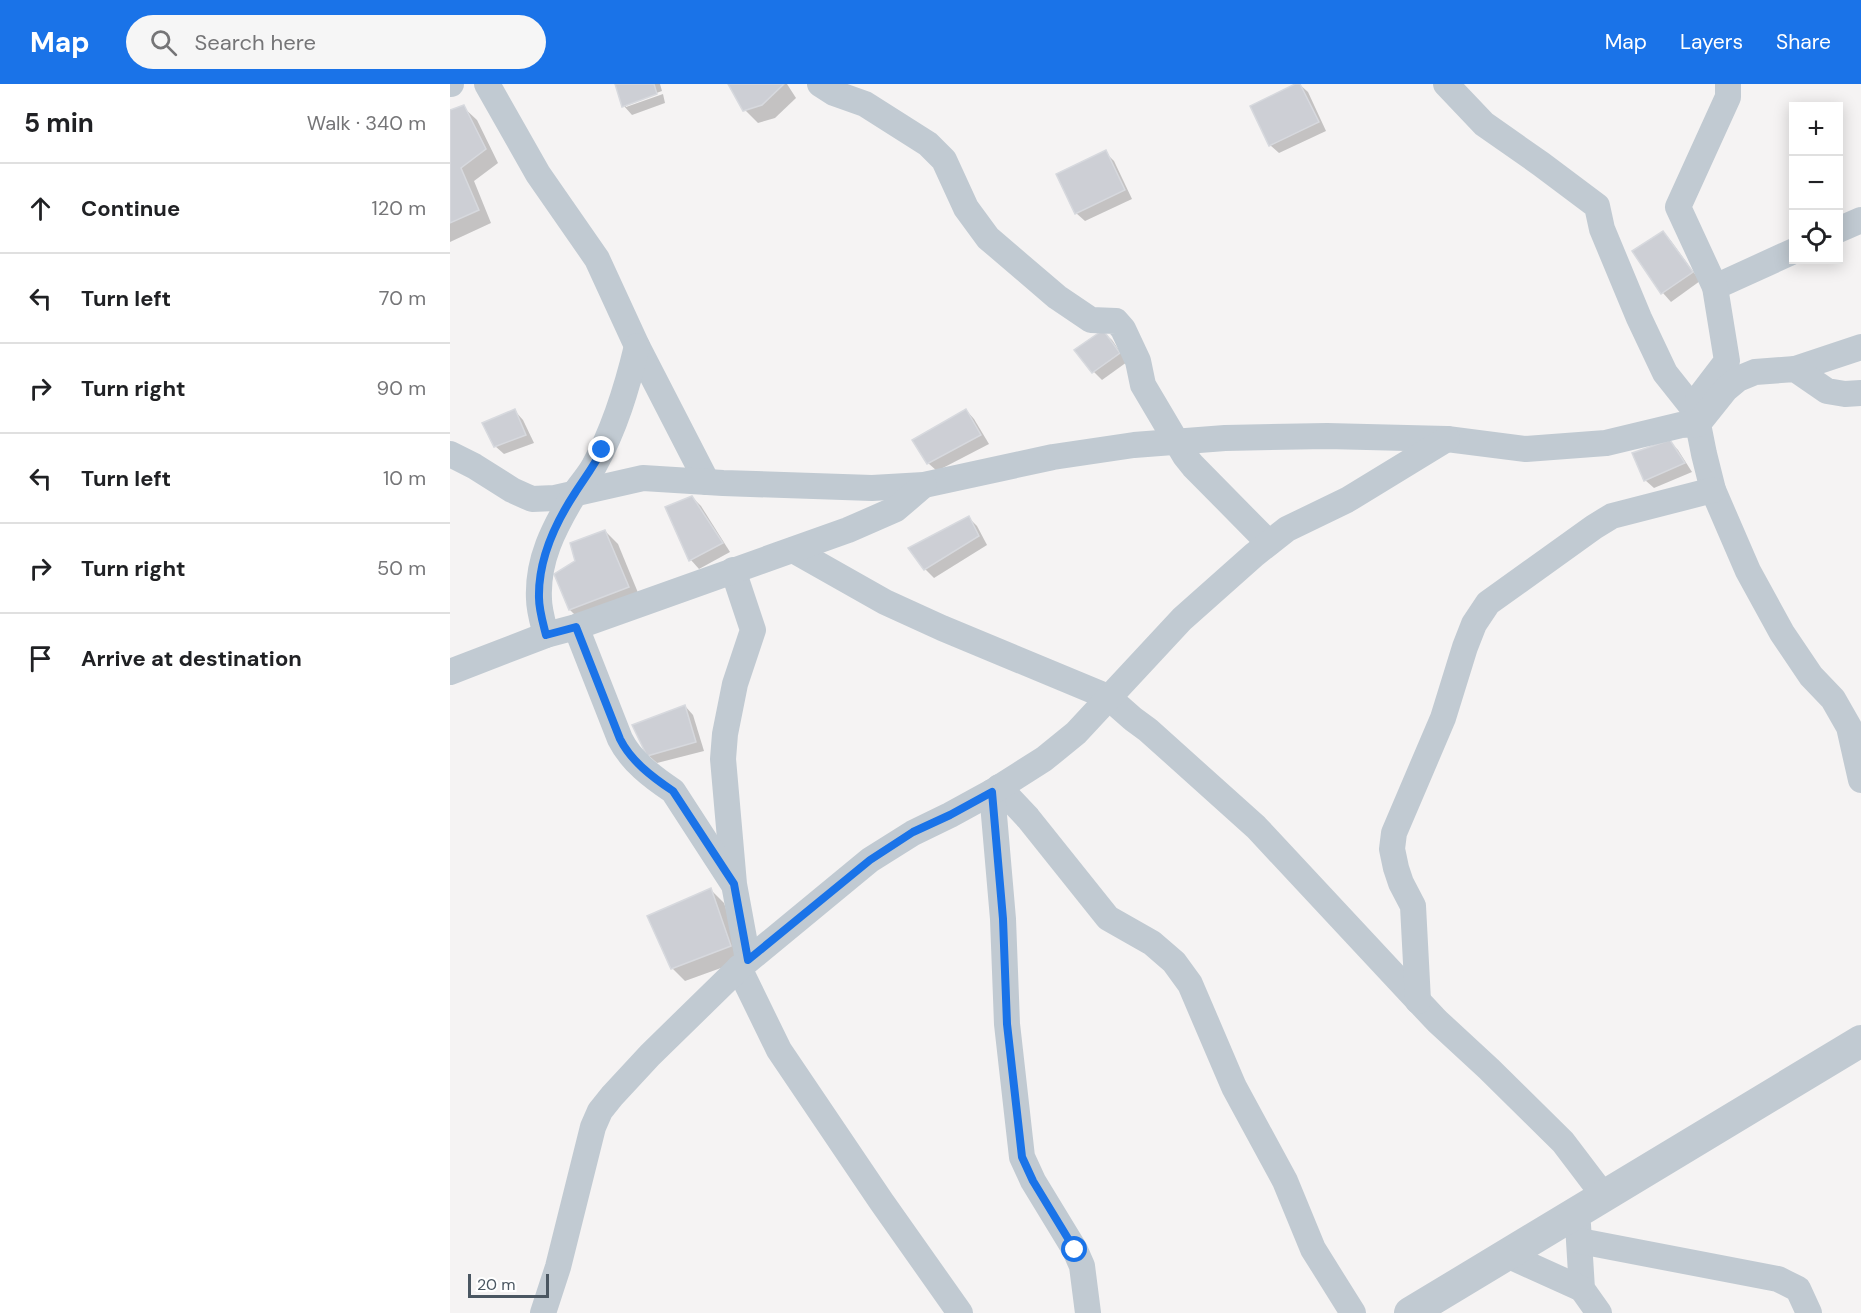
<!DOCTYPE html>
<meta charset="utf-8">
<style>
body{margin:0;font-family:"DM Sans",sans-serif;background:#f6f6f6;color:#202124}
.controls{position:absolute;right:18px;top:18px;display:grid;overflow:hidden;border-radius:0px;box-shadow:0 3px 15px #0003}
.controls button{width:54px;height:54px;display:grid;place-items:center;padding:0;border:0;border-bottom:2px solid #e0e0e0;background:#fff;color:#202124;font:30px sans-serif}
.scale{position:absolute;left:18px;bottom:15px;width:81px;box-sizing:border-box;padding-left:6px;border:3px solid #4a5661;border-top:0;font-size:16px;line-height:21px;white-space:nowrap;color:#4a5661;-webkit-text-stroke:4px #fff;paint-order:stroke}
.stop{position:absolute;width:18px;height:18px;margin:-14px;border:4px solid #1a73e8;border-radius:50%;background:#fff}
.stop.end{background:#1a73e8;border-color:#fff;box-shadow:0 2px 6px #0008}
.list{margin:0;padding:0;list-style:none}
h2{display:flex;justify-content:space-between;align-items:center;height:78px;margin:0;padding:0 24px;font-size:26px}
h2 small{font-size:20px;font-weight:400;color:#757577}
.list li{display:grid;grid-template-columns:39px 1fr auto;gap:18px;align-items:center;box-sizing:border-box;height:90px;padding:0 24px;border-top:2px solid #e0e0e0}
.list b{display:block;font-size:22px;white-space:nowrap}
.list em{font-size:20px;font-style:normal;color:#757577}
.icon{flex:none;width:33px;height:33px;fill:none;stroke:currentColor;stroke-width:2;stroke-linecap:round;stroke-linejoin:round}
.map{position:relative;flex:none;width:1411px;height:1229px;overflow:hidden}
header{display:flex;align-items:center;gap:36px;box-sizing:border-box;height:84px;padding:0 30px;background:#1a73e8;color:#fff}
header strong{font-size:28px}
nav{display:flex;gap:33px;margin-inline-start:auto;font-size:21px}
.search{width:420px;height:54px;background:#f6f6f6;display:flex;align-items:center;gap:15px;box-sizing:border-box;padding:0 21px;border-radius:33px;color:#757577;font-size:22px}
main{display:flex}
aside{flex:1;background:#fff}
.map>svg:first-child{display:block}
.shadow{fill:#0003}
.building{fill:#cdcfd5;stroke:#d7d9de;stroke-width:1.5}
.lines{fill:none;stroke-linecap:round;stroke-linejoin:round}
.minor{stroke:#c1cad2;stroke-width:26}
.tertiary{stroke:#c1cad2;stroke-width:32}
.route{stroke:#1a73e8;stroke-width:8}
</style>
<header>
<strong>Map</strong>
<div class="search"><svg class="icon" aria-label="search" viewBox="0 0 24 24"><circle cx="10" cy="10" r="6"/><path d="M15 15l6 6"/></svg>Search here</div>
<nav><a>Map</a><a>Layers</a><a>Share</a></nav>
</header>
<main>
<aside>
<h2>5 min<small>Walk · 340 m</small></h2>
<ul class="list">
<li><svg class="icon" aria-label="ahead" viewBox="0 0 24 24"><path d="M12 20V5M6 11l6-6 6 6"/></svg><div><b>Continue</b></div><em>120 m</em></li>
<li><svg class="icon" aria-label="left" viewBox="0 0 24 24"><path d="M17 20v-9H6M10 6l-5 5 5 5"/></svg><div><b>Turn left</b></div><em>70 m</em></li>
<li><svg class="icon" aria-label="right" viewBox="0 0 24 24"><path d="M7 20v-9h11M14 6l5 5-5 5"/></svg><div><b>Turn right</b></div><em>90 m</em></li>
<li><svg class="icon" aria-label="left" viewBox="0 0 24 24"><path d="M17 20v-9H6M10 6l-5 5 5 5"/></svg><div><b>Turn left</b></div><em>10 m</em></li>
<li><svg class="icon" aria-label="right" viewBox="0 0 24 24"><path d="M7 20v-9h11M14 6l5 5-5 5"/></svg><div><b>Turn right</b></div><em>50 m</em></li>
<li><svg class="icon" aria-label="arrive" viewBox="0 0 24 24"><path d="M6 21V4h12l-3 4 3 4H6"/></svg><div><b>Arrive at destination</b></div></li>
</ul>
</aside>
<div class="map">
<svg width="1411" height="1229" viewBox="0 0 1411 1229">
<rect width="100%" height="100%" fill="#f5f3f3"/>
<!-- shadow -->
<g class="shadow">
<path d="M166,0H210L212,7L176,20V23L213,10L215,19L182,31L174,22Z"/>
<path d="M280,0H337L346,14L325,34L308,39L295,26Z"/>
<path d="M849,0L858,8L876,47L829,69L820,61Z"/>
<path d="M13,23L27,36L48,79L24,97L41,139L0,158V28Z"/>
<path d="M655,68L664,77L682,115L635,137L626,129Z"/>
<path d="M1213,148L1221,157L1250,197L1221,218L1213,209L1185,167Z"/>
<path d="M653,248L662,256L677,278L652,296L644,288Z"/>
<path d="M516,326L524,335L539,360L487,387L478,379Z"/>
<path d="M65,327L73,336L84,359L54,370L45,362Z"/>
<path d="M1220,358L1228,366L1242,388L1204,404L1195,396Z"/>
<path d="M242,413L251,422L280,468L249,485L241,476Z"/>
<path d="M519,434L527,442L537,461L484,494L475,485L460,465Z"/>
<path d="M155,447L168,460L191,516L133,539L120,526L127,478Z"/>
<path d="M235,622L243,631L254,667L207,679L198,671Z"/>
<path d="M261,806L274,819L293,876L235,897L222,884Z"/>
</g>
<!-- building -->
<g class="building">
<path d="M165,0H204L207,10L172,23Z"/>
<path d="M278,0H334L312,21L293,27Z"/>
<path d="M845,0H850L869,38L819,62L800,22Z"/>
<path d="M14,21L36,65L11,84L29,126L0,139V26Z"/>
<path d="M656,66L675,106L625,130L606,90Z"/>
<path d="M1213,147L1243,188L1211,210L1182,167Z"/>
<path d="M653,246L670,269L642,289L624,266Z"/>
<path d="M65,325L76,351L44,363L32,339Z"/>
<path d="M516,325L531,351L477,380L462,356Z"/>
<path d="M1220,356L1235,379L1194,397L1182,369Z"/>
<path d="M242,412L273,459L239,477L215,423Z"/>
<path d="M519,432L529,452L474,486L458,464Z"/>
<path d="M155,446L179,503L119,526L104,490L125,477L120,459Z"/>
<path d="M235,621L246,658L197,672L182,641Z"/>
<path d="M261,804L281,862L221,885L197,832Z"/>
</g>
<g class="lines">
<!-- minor -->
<g class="minor">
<path d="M0,0H1"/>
<path d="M37,0L88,90L147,175L187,262L257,398"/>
<path d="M370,0L384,9L415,20L478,60L494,76L516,124L538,154L607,213L641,236L666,237L673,245L688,277L693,301L735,372L743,382L819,459"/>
<path d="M996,0L1034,40L1091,80L1147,122L1152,145L1189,234L1215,289L1242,323L1248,340L1254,370L1263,406L1298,487L1332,549L1361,592L1383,615L1399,643L1411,696"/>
<path d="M1388,146L1411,136"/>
<path d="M1265,203L1344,167"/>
<path d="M1345,285L1411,263"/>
<path d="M1248,315L1277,277L1265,203L1228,123L1278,13V0"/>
<path d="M0,370L24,382L62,406L82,415L105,414L193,394L273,399L422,404L474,401L603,373L684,361L775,354L877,352L997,355L1076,365L1156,359L1231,341L1248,340L1276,305L1288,295L1305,288L1345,285L1377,307L1395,310L1411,309"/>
<path d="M343,466L435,518L492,544L658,613L683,635L698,646L806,743L987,937L1039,985L1113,1058L1154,1112"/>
<path d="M283,486L303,546L285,600L275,650L273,675L284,800L298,876"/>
<path d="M126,543L170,655C181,677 202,693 223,707L282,798"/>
<path d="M96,551C93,539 89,526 89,515C87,476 104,444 123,412C129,402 138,393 144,382C165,344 177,304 187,262"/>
<path d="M0,588L96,551L126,543L398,446L446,425L474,401"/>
<path d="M549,703L578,734L658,834L702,859L724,878L740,900L784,1003L835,1097L863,1165L903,1229"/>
<path d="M542,708L553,835L557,940L572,1073L583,1097L625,1166L632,1182L638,1229"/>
<path d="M289,884L329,966L431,1117L510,1229"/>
<path d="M968,917L963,822L951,799L946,784L942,765L944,749L993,634L1015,563L1024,540L1038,519L1144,443L1162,432L1263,406"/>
<path d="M1128,1141L1132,1205L1149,1229"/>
<path d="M1130,1157L1328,1195L1348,1205L1359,1229"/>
<path d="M1057,1171L1132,1205"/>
<path d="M93,1229L108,1183L143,1043L150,1027L162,1012L200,971L289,884L420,776L463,749L500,731L542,708L594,675L626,649L732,535L804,471L837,445L897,416L997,355"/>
</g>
<!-- tertiary -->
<path class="tertiary" d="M960,1229L1411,957"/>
</g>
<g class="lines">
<!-- route -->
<path class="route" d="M152,366C144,382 134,395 125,409C104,441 88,476 89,514C89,526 93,539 96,551L126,543L170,655C181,677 202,693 223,707L284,800L298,876L420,776L463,748L500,731L542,708L553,835L557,940L572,1073L583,1097L625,1166"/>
</g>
</svg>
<div class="controls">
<button>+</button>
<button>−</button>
<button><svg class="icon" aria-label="locate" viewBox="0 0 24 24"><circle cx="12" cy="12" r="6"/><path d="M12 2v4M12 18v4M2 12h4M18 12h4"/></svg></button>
</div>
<div class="scale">20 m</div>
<div class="stop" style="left:625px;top:1166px"></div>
<div class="stop end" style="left:152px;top:366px"></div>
</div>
</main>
